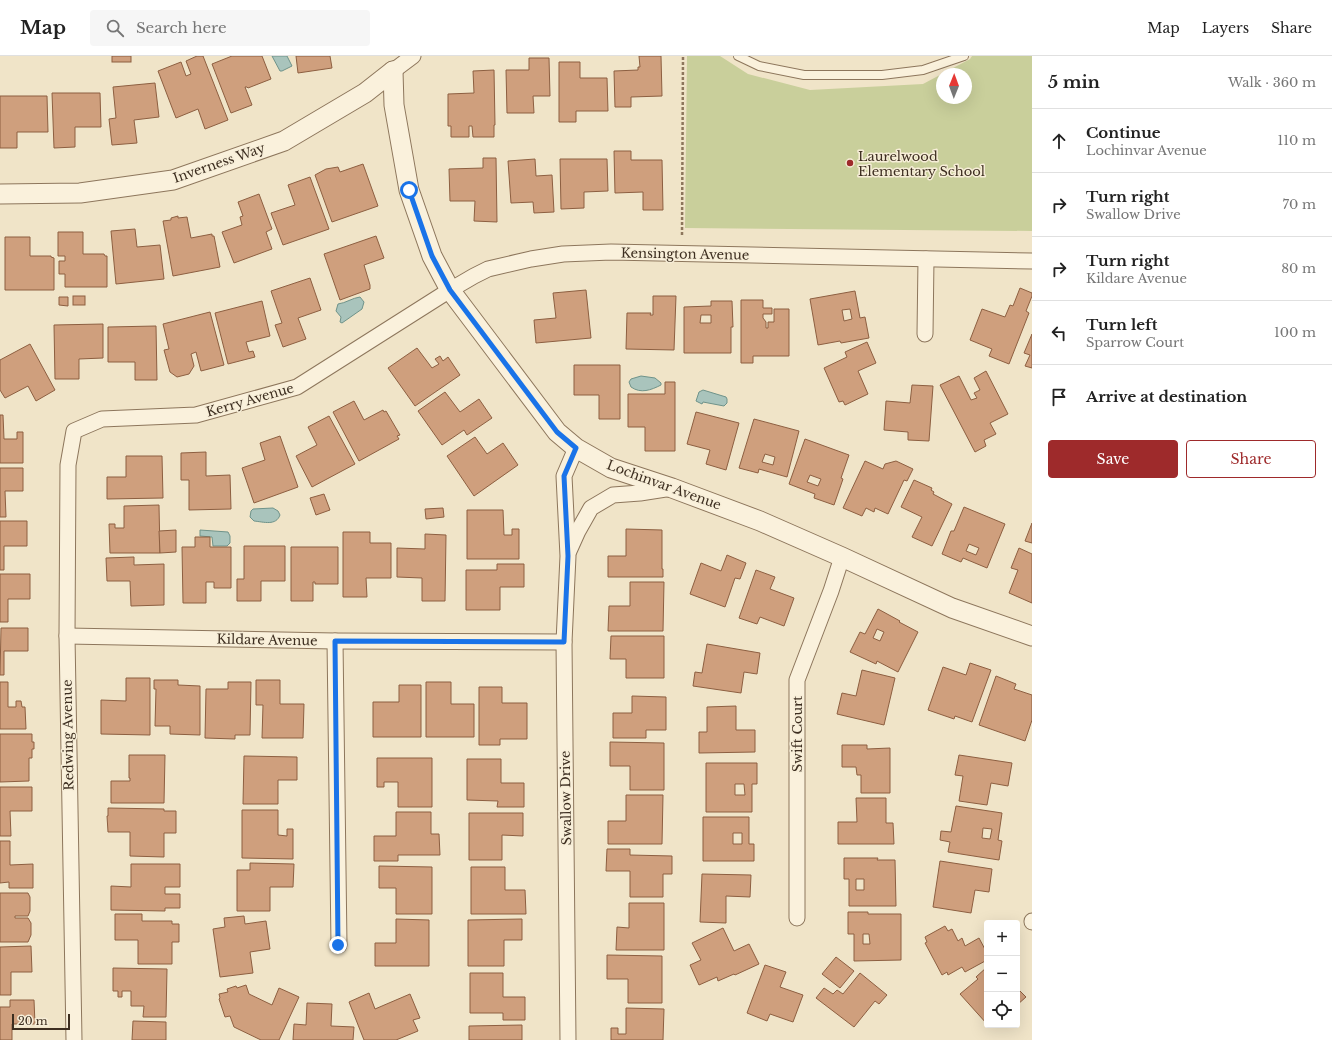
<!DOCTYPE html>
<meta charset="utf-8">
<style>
body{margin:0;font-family:"Libre Baskerville",serif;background:#f6f6f6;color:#222}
.controls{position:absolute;right:12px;bottom:12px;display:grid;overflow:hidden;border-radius:4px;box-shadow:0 4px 16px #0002}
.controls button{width:36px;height:36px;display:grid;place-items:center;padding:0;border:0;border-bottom:1px solid #e0e0e0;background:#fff;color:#222;font:20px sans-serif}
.compass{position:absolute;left:936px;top:12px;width:36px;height:36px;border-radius:50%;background:#fff;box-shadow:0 4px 16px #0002;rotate:1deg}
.scale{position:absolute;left:12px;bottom:10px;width:58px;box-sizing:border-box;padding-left:4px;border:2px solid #3d2e20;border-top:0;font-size:11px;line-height:14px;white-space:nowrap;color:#3d2e20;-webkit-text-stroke:3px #f7eed8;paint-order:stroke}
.stop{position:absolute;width:12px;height:12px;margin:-9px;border:3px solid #1a73e8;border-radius:50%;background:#fff}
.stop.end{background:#1a73e8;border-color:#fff;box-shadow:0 1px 4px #0008}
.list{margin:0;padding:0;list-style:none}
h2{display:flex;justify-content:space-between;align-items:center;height:52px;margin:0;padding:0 16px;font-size:17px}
h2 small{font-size:13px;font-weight:400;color:#767676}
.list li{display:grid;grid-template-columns:26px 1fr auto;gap:12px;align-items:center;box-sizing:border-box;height:64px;padding:0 16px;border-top:1px solid #e0e0e0}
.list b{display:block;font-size:15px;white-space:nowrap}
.list p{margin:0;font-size:13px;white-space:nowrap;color:#767676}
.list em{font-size:13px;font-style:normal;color:#767676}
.actions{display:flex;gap:8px;padding:12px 16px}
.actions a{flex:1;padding:9px 0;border:1px solid #9e2a2b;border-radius:4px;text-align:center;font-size:14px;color:#9e2a2b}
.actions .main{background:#9e2a2b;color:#fff}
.icon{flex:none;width:22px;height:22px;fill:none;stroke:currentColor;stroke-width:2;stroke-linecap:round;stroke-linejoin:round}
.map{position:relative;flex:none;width:1032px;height:984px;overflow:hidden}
header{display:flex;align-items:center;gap:24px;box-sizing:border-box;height:56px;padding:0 20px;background:#fff;border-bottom:1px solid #e0e0e0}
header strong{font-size:19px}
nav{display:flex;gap:22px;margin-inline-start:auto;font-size:14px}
.search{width:280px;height:36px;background:#f6f6f6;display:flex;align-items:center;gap:10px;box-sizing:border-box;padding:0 14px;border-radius:4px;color:#767676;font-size:15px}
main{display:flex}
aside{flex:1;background:#fff}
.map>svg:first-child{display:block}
.green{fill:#c9cf9b;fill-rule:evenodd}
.water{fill:#a9c4bc;stroke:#6f938a}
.building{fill:#cf9f7d;stroke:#8d5f41;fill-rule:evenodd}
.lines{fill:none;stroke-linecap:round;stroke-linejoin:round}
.service-casing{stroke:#8d765c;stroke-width:10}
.minor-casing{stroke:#8d765c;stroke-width:17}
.tertiary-casing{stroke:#8d765c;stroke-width:21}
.path{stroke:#8d765c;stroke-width:2.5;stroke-dasharray:3 2;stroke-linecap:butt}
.service{stroke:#faf1dc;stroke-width:8}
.minor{stroke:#faf1dc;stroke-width:15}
.tertiary{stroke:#faf1dc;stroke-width:19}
.route{stroke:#1a73e8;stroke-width:5}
.poi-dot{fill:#9e2a2b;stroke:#f7eed8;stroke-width:1.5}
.labels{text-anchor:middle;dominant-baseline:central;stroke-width:3;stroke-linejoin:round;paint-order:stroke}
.poi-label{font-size:13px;fill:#3d2e20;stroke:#f7eed8;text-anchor:start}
.street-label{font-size:13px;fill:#3d2e20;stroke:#f7eed8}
</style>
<header>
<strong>Map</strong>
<div class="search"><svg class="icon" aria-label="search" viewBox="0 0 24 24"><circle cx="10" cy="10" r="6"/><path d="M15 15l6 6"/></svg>Search here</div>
<nav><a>Map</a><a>Layers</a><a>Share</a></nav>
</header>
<main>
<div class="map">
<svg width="1032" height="984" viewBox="0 0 1032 984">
<rect width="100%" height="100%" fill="#f0e4c8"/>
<!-- green -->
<path class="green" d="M687,0H720L748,18L810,34L923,28L970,3L972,0H1032V175L685,172ZM942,18H966V42H942Z"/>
<!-- water -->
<g class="water">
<path d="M272,0H287L292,10L282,15H280Z"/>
<path d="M360,241L364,246L362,253L342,267L340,266L341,261L336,255L338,248C346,247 352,242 360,241Z"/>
<path d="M641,320L655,322L661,327V329C651,334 641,338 631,331L629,326L631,323Z"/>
<path d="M703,334L726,341L727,343V347L724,350L703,346L702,348L696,345L699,336Z"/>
<path d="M273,452L278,455L280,459C276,470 264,466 254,465L250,461L251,455L253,453Z"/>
<path d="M200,474L228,476L230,480V487L227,490H213L212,481L200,480Z"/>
</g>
<!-- building -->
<g class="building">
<rect x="112" y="0" width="19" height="6"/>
<path d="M197,0H203L228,64L205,73L198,53L176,62L158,15L181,6L186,20L191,18L186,5Z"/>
<path d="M232,0H262L271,23L248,32L247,31H245L252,49L231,57L212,8Z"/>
<path d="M296,0H330L332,12L298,17Z"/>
<path d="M639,0H661L662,40L631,41V51H615L614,15L638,14V11H640Z"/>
<path d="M529,2H549L550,40H533L534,57H507L506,14H529Z"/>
<path d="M559,6H580V22H607L608,55H576V66H559Z"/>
<path d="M494,14L495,69H494V81H473L472,70H469V81H451V70H448V38L474,37L473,15Z"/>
<path d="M155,27L159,61L134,64L137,87L112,89L109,63L116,62L113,31Z"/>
<path d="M52,37H100L101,71H75V91L54,92Z"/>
<path d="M0,40H47L48,76H17V92H0Z"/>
<path d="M614,95H631V104H662L663,154H643V136L615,137Z"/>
<path d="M483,102H496L497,166L474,165L475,145H450L449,113L483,112Z"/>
<path d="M535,103L536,120L552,119L554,156L534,157L533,146L511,147L508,105Z"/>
<path d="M560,103H607L608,135L584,136V152L561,153Z"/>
<path d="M363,108L378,150L332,166L315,119L326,113L338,111L340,116Z"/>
<path d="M310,121L329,173L283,189L271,157L295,149L288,129Z"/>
<path d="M259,138L272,173L266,176L272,193L234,207L222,176L242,169L240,161L243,160L238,146Z"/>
<path d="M178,160V162L187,161L191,182L212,178V180H214L220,211L173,220L163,165L171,164V162Z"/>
<path d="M135,173L137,191L160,189L164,223L116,228L111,175Z"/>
<path d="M58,176H83V198H104L105,200H107V231H65V218H59V205H65V200H58Z"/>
<path d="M376,180L384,202L364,209L370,229V233L340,244L324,198Z"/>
<path d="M5,181H30V200H51V201L54,202V234H5Z"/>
<path d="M310,222L321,254L298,262L306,283L283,291L275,269L282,267L271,235Z"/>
<path d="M1020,232L1032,237V240L1026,255L1029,257L1009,308L989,300L992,293L970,284L982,253L1005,261L1010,249L1013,250Z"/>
<path d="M586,234L591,282L536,287L534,264L556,262L553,237Z"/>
<path d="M855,235L860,262L865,261L869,282L841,287L840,285L818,289L810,243ZM850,253L852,263L844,265L842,254Z"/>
<rect x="73" y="240" width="12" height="9"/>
<path d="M653,240H676L674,294L626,293L627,257H651L650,259H653Z"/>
<path d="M59,241H68V250L59,249Z"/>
<path d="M741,244H763V252H772V258H763V262L766,266V272H768V266H774V253H789V300H753V307H741Z"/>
<path d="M262,245L270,280L246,286L249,296L253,295L255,301L228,308L215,257Z"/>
<path d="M711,245H732L733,271H731V297H684V251L711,250ZM701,259H711V267H700Z"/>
<path d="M210,256L224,309L201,315L196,296L191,298L194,310L189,318L177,321L170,316L164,294L169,293L163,268Z"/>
<path d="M103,268V302L79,303V323H55L54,269Z"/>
<path d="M156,270L157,324H135V306H108V271Z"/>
<path d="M1032,278V312L1025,310L1030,299L1024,297Z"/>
<path d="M867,286L876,307L858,315L868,338L845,349L843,345L839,346L824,312L847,301L845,296Z"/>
<path d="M30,288L55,334L36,345L28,330L5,342L0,334V304Z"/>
<path d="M417,292L432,312L439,308L435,303L440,300L443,305L448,301L460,319L415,350L388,312Z"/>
<path d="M574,309H620V363H599V339H574Z"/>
<path d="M986,315L1008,358L990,367L996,378L984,384L986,390L975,396L940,329L959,320L971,344L977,342L974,337L980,334L974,322Z"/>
<path d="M665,326H675V395H645V371H628V338H665Z"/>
<path d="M912,329L933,330L929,385L908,384V376L884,374L886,345L910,347Z"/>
<path d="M445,336L460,356L479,343L492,362L467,379L464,374L442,389L418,355Z"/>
<path d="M354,345L364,364L383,354L384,356L386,355L400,379L397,380L399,383L359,405L333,356Z"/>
<path d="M696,356L739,367L726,414L706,408L710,394L687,388Z"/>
<path d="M0,359H3L4,383H17V376H23V407H0Z"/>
<path d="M329,360L355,408L312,431L296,400L317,389L308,371Z"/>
<path d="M754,363L799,375L787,421L759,413L758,417L739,412ZM765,398L775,401L773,409L762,406Z"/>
<path d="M280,380L298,431L254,447L242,412L265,404L260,387Z"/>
<path d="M475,381L487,398L503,387L518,409L474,440L447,400Z"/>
<path d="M805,383L849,399L841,422L843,423L834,449L814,442L815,438L789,428ZM810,419L821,423L818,430L807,426Z"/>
<path d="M206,396V420L230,419L231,453L189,454V424H181V397Z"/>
<path d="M126,400H162L163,442L107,443V421H126Z"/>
<path d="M865,405L883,413L885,408L896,405L913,413L907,425L904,424L888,458L875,452L874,456L866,452L862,460L843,452Z"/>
<path d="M0,412H23V435H5L6,461H0Z"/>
<path d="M914,424L932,432L931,434L934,436L933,438L952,448L932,490L912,481L922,461L901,451Z"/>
<path d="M324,438L330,454L316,459L310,442Z"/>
<path d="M159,449L160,497H110L109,468H115V472H124V450Z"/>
<path d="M964,451L1005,468L987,512L963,502L961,506L942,498L951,475H954ZM969,488L979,492L976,499L966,495Z"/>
<path d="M443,452L444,461L426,463L425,453Z"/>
<path d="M467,454H503L504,479H512V473H519V503H467Z"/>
<path d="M0,465H27V490H4V514H0Z"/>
<path d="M1032,467V487L1025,485Z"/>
<path d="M626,473L662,474V513H663V521H608V500H626Z"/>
<path d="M176,474V496L160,497L159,475Z"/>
<path d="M343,476H370V487H391V522H366L367,541H343Z"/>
<path d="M425,478L446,479L445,545H422V522L397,521V492L425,493Z"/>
<path d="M195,481H210V491H231V532H214V526H206V547H183L182,491H195Z"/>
<path d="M244,490H285V525H261V545H237V523H244Z"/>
<path d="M291,491H338V528H315V526H313V545H291Z"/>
<path d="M1019,492L1032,498V547L1009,537L1018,514L1011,512Z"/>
<path d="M727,499L746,507L740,523L735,522L725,551L690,538L701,507L721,515Z"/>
<path d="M134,501V509L164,508V549L131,550L130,525H107L106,502Z"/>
<path d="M497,508H524V531H500V554H466V514H497Z"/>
<path d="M756,514L775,521L770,533L794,542L784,570L760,561L757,568L739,562Z"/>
<path d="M0,518H30V543H8V566H0Z"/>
<path d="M630,526H664L663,575H608L609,550H630Z"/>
<path d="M878,553L900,565L899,566L918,576L898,616L877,605L876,608L850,596L860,576L865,578ZM877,573L884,576L880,585L873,582Z"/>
<path d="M1,572H28V595H4V619H0Z"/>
<path d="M611,580H664V622H626V603H610Z"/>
<path d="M707,588L760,597L757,618L744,616L741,637L693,630L695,616L702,617Z"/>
<path d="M970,607L991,614L972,666L955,660L954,663L928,654L943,611L966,619Z"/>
<path d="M862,614L895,622L884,669L837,658L842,637L856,640Z"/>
<path d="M996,620L1016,628L1014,633L1032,639V664L1025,685L979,669Z"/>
<path d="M126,622H150V679L101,678V644L126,645Z"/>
<path d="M154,624H178V629L200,630V679L170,678V670H155L156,633H154Z"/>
<path d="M256,624H280V648H304L303,682H262L263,649H256Z"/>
<path d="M0,626H8V651H16V645H21L22,651H25L26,673H0Z"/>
<path d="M228,626H251L250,679H235V683L205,682L206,633H228Z"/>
<path d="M426,626H451V648H474V681H426Z"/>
<path d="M399,629H421V681H373V646H399Z"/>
<path d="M479,631H502V647H527V683H500V689H479Z"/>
<path d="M632,640L666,641V674H646V682H613V657H632Z"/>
<path d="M736,650V674H755V696L699,697V676H707V651Z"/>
<path d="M0,678H32V686H34V693H32V702H29V725L0,726Z"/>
<path d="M610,686L664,687V734H630V710H610Z"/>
<path d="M842,689H867V693L890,692V737H861V719H857L856,711H842Z"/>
<path d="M129,699H165L164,747H111V725H130V722H129Z"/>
<path d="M959,699L1012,707L1008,730L991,727L987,749L959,745L963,720L955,719Z"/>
<path d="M244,700L297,701V724H278V748H243Z"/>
<path d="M377,702H432V751H398V726H384V731H377Z"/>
<path d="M467,703H501V727H524V751H497L498,745L467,744Z"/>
<path d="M706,707H757V728H752V756H706ZM735,728H744L745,739H735Z"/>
<path d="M0,731H32V755H10L11,780H0Z"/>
<path d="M626,739H663L662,788H608V765H626Z"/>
<path d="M856,742H886V767H893L894,788H838V766H857Z"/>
<path d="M956,750L1002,757L998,784L1002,785L999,804L948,796L950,786L940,784L941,775L951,776ZM983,772L992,773L990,783L982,782Z"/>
<path d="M108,752L164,753V755H176V777H164V801L130,800V776H108L107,760H108Z"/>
<path d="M242,754H278V779L287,780V773H293V803L242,802Z"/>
<path d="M396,756H431V778H439L440,799H398V805H374V780H396Z"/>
<path d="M469,757H523V780L502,779V804H469Z"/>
<path d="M703,761H749V788H754V805H703ZM733,777H742V788H733Z"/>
<path d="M0,785H10V809L33,808V832H9V826L0,827Z"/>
<path d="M607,793H630V799L672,800V818H663V841H630V815H606Z"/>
<path d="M844,802H878L877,804H895L896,850H849V823H844ZM856,823H864V834H856Z"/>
<path d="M940,805L992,813L989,836L975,834L971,857L933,851Z"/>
<path d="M250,807L294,808L293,831H270V855H237V814H250Z"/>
<path d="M131,808H180V831H165V838H180V852H165V855L111,854V830L131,831Z"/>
<path d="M379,810L432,811V858H396V832H379Z"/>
<path d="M471,811H505V834H525L526,858H471Z"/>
<path d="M702,818L751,819L750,841L726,840V867L700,866Z"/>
<path d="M0,837H28L30,841V855L28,860H15V862H28L31,867V879L28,886H0Z"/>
<path d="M629,847H664V894H616L617,871L629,872Z"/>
<path d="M848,856H868V858H901V904L854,905V878H848ZM863,878H869L870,888H863Z"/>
<path d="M115,858H142V865H172V868H179V886H172V908H138V884H115Z"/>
<path d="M244,860L245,868L266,865L270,893L250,896L253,917L220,921L213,873L225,871L224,862Z"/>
<path d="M396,863L429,864V910H375V887H396Z"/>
<path d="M522,863V884H504V910H468V864Z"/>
<path d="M945,870L948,875L952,873L958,885L962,882L965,890L979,882L987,897V904L965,916L962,911L948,919L947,916L942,919L925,887L927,886L925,881Z"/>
<path d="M723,872L734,895L749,888L759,908L735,919L734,918L718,925L717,921L699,929L690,909L701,904L692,887Z"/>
<path d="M31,890L32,916H11V939H0V891Z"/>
<path d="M607,899L662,900V947H628V923H607Z"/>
<path d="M836,901L854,915L840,932L822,918Z"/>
<path d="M765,909L786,916L780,931L803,939L793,966L770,958L767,965L747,957Z"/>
<path d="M987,911V968L960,938L978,923L976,921Z"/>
<path d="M113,912L167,913L166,961H143L144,950H131V935H122V941H118V935H113Z"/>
<path d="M470,917H503V941H525V964H503V957H470Z"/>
<path d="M860,917L887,939L879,948L875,945L854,971L816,942L824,932L833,938L837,934L843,938Z"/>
<path d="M246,929L249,938L272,949L279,932L299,941L279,984H261L234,971L230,960L225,961L219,943L220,942L219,938L228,936L227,933L236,930L237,932Z"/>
<path d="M1017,932L1026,941L1017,949Z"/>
<path d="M369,937L375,953L410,938L420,962L413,964L418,975L396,984H364L349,946Z"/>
<path d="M10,944H34L35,968H12V984H0V951H10Z"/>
<path d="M307,947L332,948L331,970L354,971L353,984H293L294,968L306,969Z"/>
<path d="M626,952L664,953L663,984H611V972H618V978H626Z"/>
<path d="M133,965L166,966V984H132Z"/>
<path d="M522,969V984H469V970Z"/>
</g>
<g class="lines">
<!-- service casing -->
<g class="service-casing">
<path id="service" d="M738,0L759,10L804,19H882L923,14L964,0"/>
</g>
<!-- minor casing -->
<g class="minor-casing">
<g id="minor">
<path d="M393,15L413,0"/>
<path d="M925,278L926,203"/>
<path d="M569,495L578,475L591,452L613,439L640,437L672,432"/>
<path d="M67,580L335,585L564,586"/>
<path d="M335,585L339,889"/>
<path d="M797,862V624L831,535L842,501"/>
<path d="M1032,866V865"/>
<path d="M74,984L67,580L68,409L74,375L102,363L196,359L297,331L450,234L474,220L488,213L531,203L563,198L611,196L1032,205"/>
<path d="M568,984L564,586L568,500L564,420L576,392"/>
</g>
</g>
<!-- tertiary casing -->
<g class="tertiary-casing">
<g id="tertiary">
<path d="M393,15L394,49L409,134L432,200L450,234L557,376L576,392L611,412L672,432L760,465L842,501L952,552L1032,580"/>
<path d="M0,138L80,137L173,124L284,85L365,37L393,15"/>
</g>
</g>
<!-- path -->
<path class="path" d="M682,179L683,0"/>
<!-- service -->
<use href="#service" class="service"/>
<!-- minor -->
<use href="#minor" class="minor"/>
<!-- tertiary -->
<use href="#tertiary" class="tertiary"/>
</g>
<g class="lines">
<!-- route -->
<path class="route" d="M338,889L335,585L564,586L568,500L564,420L576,392L557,376L450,234L432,200L409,134"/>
</g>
<!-- markers -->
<circle class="poi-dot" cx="850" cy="107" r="4"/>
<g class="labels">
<!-- poi labels -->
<g class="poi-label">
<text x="858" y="100">Laurelwood<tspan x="858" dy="15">Elementary School</tspan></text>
</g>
<!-- street labels -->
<g class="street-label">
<text transform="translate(219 107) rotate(-19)">Inverness Way</text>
<text transform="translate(685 198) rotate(1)">Kensington Avenue</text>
<text transform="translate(250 344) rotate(-16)">Kerry Avenue</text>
<text transform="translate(664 429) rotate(20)">Lochinvar Avenue</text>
<text transform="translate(267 584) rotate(1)">Kildare Avenue</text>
<text transform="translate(797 678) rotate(-90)">Swift Court</text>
<text transform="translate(68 679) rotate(-91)">Redwing Avenue</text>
<text transform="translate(566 742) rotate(-91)">Swallow Drive</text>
</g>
</g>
</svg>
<div class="controls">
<button>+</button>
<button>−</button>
<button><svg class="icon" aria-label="locate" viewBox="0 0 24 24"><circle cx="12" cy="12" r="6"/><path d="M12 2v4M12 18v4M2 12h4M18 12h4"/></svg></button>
</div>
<svg class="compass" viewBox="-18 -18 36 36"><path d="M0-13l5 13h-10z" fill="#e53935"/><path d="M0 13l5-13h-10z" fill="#767676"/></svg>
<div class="scale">20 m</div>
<div class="stop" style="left:409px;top:134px"></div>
<div class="stop end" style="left:338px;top:889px"></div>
</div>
<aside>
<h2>5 min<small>Walk · 360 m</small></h2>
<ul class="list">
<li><svg class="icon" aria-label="ahead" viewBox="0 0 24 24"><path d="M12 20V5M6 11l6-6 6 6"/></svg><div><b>Continue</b><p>Lochinvar Avenue</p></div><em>110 m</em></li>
<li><svg class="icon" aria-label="right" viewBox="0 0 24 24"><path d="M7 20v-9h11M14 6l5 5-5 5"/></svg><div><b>Turn right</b><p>Swallow Drive</p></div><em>70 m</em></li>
<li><svg class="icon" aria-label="right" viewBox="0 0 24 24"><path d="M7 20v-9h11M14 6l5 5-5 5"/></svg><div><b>Turn right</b><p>Kildare Avenue</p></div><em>80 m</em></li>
<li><svg class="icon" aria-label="left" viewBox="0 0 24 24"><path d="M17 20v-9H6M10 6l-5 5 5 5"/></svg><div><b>Turn left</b><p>Sparrow Court</p></div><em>100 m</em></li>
<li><svg class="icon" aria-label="arrive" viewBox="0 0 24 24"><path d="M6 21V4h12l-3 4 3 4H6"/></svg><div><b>Arrive at destination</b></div></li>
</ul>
<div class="actions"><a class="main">Save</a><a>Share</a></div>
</aside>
</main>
